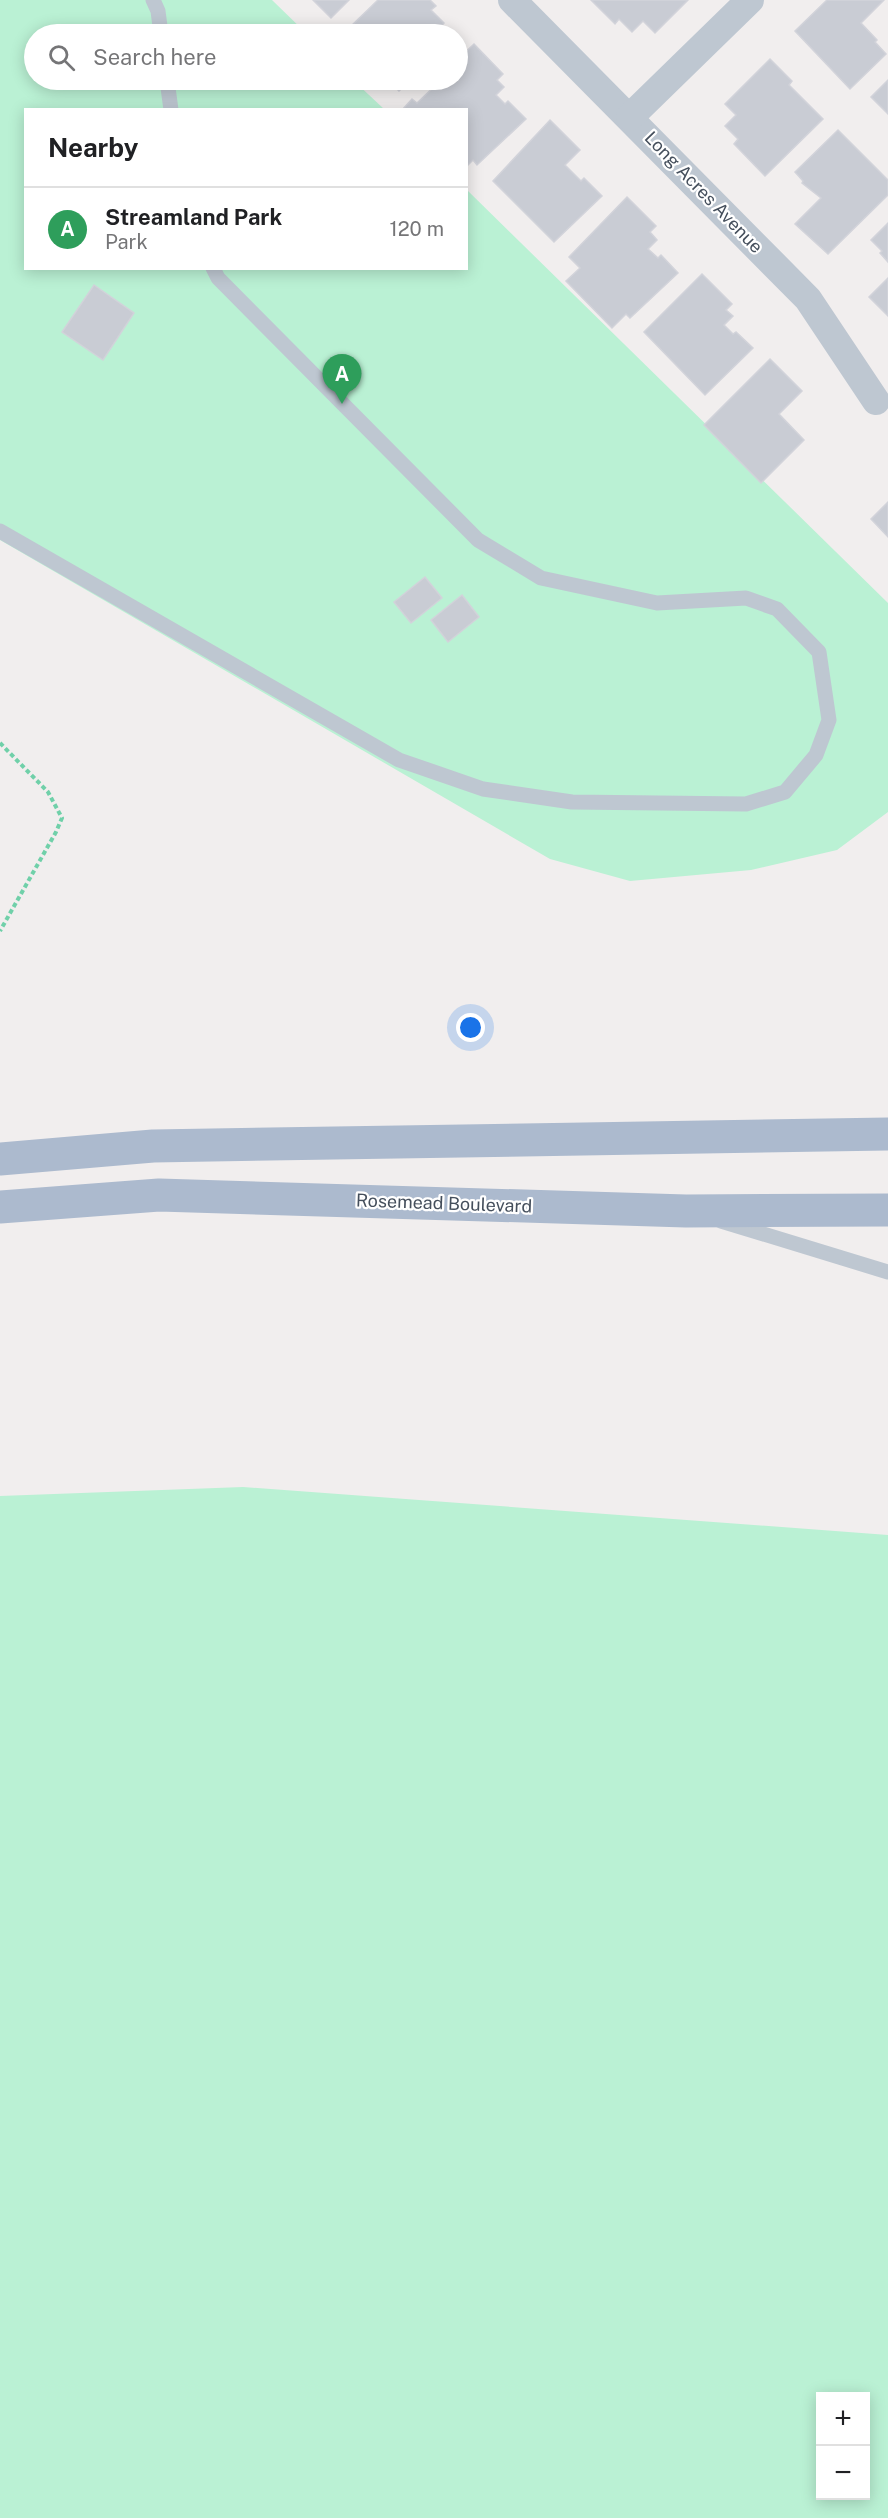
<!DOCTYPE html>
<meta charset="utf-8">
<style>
body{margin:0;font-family:"Public Sans",sans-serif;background:#f2f2f2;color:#202124}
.controls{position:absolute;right:18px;bottom:18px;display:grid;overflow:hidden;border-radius:0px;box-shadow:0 3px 15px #0003}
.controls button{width:54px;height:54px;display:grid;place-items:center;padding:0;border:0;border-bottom:2px solid #e0e0e0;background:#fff;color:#202124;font:30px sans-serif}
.you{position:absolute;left:471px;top:1028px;width:21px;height:21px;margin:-15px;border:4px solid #fff;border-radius:50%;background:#1a73e8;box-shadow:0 0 0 9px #1a73e833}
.badge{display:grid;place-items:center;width:39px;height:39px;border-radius:50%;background:#2563eb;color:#fff;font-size:20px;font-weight:700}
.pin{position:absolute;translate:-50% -50px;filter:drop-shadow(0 2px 3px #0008)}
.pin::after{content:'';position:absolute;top:32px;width:21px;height:18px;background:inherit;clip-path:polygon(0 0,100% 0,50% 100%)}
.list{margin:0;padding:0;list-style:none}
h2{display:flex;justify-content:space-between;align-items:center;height:78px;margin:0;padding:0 24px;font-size:26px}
h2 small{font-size:20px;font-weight:400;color:#757577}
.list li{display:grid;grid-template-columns:39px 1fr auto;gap:18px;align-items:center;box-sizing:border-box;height:84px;padding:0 24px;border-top:2px solid #e0e0e0}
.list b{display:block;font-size:22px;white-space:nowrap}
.list p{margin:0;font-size:20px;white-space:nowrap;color:#757577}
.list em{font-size:20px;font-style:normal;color:#757577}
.icon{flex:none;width:33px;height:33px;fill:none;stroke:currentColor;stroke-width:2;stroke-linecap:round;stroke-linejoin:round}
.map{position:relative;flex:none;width:888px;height:2518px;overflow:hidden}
.search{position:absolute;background:#fff;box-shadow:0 3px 15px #0003;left:24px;top:24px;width:444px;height:66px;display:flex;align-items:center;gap:15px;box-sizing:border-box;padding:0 21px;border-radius:33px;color:#757577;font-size:22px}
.panel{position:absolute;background:#fff;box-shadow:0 3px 15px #0003;left:24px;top:108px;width:444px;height:162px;border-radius:0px}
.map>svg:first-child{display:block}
.green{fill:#baf1d4;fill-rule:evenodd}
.building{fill:#c9ccd4;stroke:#d2d3da;stroke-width:1.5}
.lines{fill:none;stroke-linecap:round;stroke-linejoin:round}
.path{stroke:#70d0a9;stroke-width:4;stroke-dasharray:4.5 3;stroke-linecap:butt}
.lane{stroke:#bec7d1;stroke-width:15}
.street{stroke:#bec7d1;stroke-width:28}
.primary{stroke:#acbace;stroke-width:33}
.labels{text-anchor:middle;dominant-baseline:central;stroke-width:4.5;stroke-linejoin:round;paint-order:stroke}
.street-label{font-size:18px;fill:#454f5c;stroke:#fff}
</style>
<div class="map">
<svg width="888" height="2518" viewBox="0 0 888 2518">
<rect width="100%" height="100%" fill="#f1eeee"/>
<!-- green -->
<g class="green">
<path d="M0,0H272L307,34H34V80H353L384,109L26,110V268H466L467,190L888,603V812L837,850L751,870L630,881L550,859L0,540Z"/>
<path d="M243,1487L888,1535V2518H0V1496ZM820,2396H866V2496H820Z"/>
</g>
<!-- building -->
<g class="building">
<path d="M313,0H349L331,18Z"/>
<path d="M378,0H430L436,6L431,10L444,23L434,34H352L347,30Z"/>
<path d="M591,0H688L655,33L643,21L632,32L619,19L615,24Z"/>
<path d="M827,0H884L861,23L877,40L875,42L886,54L850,89L795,31Z"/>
<path d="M474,44L503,74L497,80L504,87L496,95L505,104L508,101L526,119L477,165L473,160L466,167V110H402L412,99L417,103L441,80H458V59Z"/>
<path d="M770,59L792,81L789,85L823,119L765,176L734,144L738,139L725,126L736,115L725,104Z"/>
<path d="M388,80H411L399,91Z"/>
<path d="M888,80V114L871,97Z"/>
<path d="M550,120L580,150L565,165L581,181L584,178L602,196L554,242L493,181Z"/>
<path d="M838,130L888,180V195L828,254L795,224L821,198L802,183L803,181L795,172Z"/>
<path d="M627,197L656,226L650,232L657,240L648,249L658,258L661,255L678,273L630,318L626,314L612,328L566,281L580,268L569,257Z"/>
<path d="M888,223V262L880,253L882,251L871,240Z"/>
<path d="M702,274L732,304L726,310L733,316L724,325L733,334L736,332L753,348L705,395L644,332Z"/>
<path d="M888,278V316L869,297Z"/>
<path d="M94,285L134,313L103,360L62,332Z"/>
<path d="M770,359L802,391L779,414L804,440L761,483L704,425Z"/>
<path d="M888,502V537L871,519Z"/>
<path d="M425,577L442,598L411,623L394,602Z"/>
<path d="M462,595L479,617L448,642L431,620Z"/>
</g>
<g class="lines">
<!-- path -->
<path class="path" d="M0,743L48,792L62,818L56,832L0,931"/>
<!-- lane -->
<g class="lane">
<path d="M153,0L158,11L161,34"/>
<path d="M167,80L171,110"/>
<path d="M0,531L399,760L483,789L572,802L746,804L785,792L816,755L829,720L819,652L777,609L746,598L657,603L541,578L478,540L218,278L213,268"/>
<path d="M721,1221L888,1272"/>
</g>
<!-- street -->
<g class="street">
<path d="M512,0L808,299L876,401"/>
<path d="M630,117L750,0"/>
</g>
<!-- primary -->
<g class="primary">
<path d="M0,1159L153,1146L888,1134"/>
<path d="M0,1207L159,1195L686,1211L888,1210"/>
</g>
</g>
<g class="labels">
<!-- street labels -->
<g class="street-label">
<text transform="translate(704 192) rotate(46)">Long Acres Avenue</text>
<text transform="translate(444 1203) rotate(2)">Rosemead Boulevard</text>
</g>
</g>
</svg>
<div class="controls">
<button>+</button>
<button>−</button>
</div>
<div class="you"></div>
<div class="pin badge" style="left:342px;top:404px;background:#2e9e5b">A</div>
<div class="search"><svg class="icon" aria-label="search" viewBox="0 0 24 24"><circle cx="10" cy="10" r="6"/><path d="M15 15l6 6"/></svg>Search here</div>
<section class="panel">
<h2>Nearby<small></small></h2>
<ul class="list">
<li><span class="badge" style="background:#2e9e5b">A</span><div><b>Streamland Park</b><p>Park</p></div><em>120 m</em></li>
</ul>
</section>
</div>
